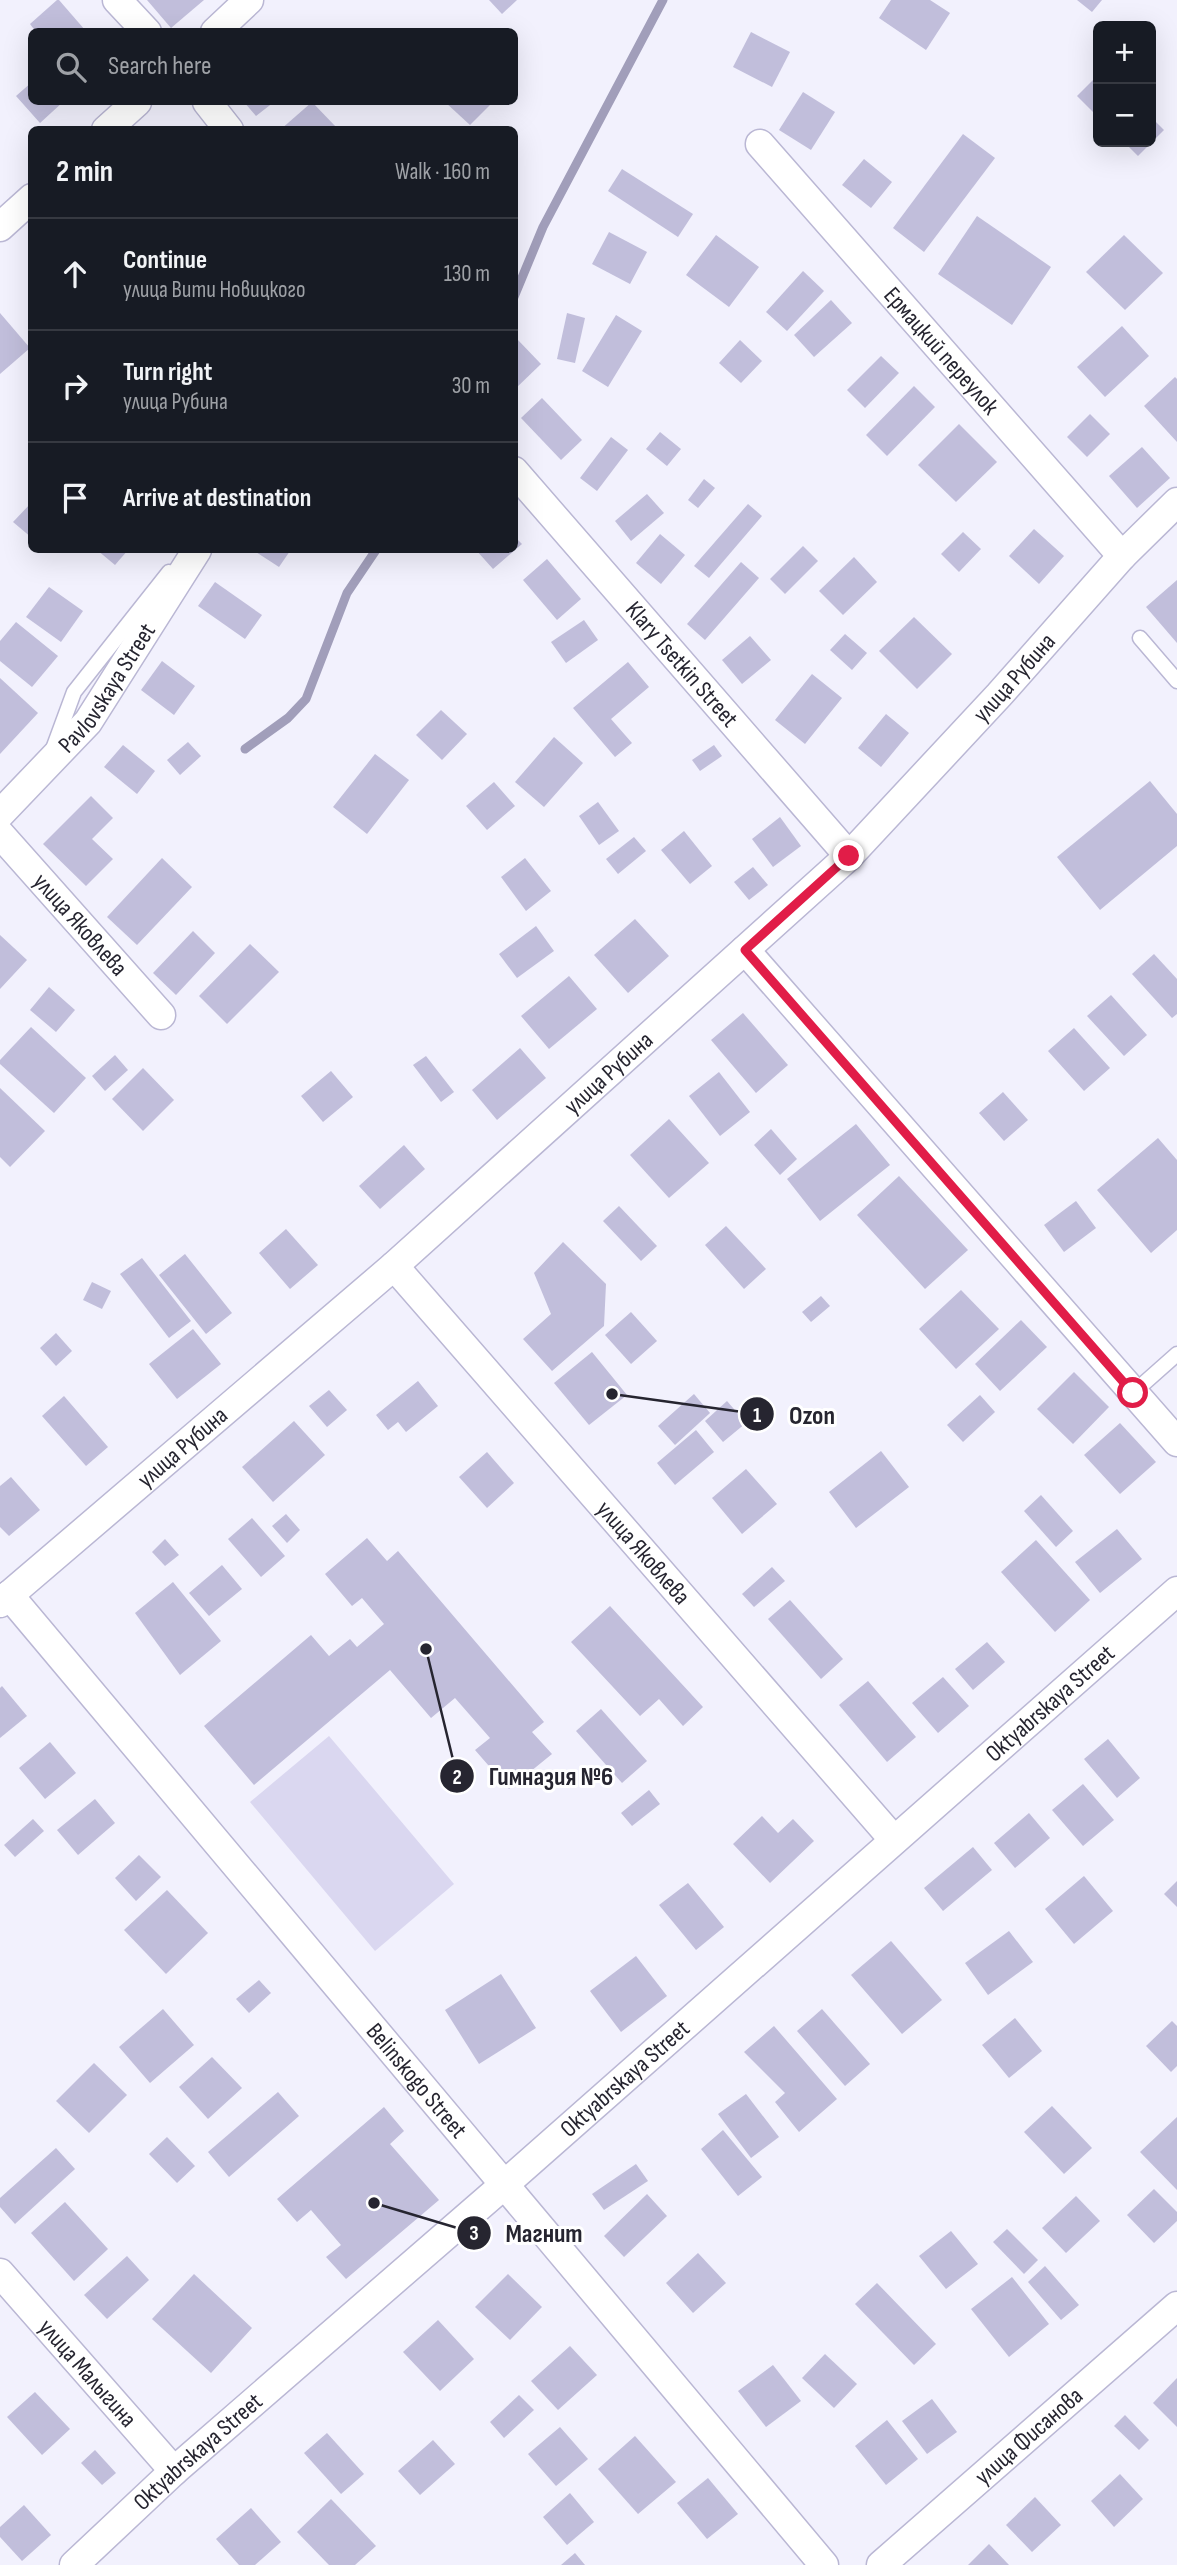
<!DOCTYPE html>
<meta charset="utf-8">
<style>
body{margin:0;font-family:"Sofia Sans Condensed",sans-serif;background:#242831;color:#f1f3f6}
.controls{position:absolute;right:21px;top:21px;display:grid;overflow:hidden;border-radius:10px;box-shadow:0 7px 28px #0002}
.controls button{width:63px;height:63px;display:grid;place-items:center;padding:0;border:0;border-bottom:2px solid #363941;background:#171b24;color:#f1f3f6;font:35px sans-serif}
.stop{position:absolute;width:21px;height:21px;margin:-16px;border:5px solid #e11d48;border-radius:50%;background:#fff}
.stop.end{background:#e11d48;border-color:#fff;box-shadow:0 2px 7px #0008}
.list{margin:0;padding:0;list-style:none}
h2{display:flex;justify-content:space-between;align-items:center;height:91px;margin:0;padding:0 28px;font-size:30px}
h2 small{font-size:23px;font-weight:400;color:#9ea1a6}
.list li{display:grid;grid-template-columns:46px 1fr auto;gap:21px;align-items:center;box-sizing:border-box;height:112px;padding:0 28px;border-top:2px solid #363941}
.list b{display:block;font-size:26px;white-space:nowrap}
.list p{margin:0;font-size:23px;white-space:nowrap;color:#9ea1a6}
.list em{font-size:23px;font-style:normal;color:#9ea1a6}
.icon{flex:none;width:38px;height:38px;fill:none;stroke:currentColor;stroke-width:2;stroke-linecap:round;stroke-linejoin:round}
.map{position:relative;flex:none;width:1177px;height:2565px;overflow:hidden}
.search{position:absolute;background:#171b24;box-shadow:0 7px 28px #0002;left:28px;top:28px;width:490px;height:77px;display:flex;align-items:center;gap:18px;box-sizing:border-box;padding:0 24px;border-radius:10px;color:#9ea1a6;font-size:26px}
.panel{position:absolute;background:#171b24;box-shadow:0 7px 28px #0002;left:28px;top:126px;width:490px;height:427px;border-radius:10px}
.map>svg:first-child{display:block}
.pitch{fill:#dad7f0}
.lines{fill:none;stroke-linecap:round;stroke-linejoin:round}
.stream{stroke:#a19eba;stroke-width:9}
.building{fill:#c1bedb}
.lane-casing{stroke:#bab7d4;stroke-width:17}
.street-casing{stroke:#bab7d4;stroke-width:31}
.lane{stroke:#fff;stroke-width:14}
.street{stroke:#fff;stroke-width:28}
.route{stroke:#e11d48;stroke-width:9}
.labels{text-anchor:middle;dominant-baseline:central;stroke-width:6;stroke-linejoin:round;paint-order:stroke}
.street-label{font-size:24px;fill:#262530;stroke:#fff}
.leader{fill:none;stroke:#262530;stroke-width:2.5}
.callout-dot{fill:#262530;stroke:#fff;stroke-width:2.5}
.mark-label{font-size:21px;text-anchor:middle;font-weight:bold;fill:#fff}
.callout-label{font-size:26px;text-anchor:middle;font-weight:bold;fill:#262530;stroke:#fff;stroke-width:6;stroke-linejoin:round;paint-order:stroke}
</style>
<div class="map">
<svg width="1177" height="2565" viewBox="0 0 1177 2565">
<rect width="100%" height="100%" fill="#f2f1fd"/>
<!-- pitch -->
<path class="pitch" d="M329,1736L454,1884L375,1951L250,1802Z"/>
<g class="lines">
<!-- stream -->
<g class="stream">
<path d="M514,297L543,227L663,0"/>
<path d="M245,749L288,718L306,699L347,593L376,550"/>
</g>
</g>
<!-- building -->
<g class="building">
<path d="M57,0H59L85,30L36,32L30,24Z"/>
<path d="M147,0H204L171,28Z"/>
<path d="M489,0H517L502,14Z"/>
<path d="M891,0H930L950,13L926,50L879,18Z"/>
<path d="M1077,0H1102L1092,12Z"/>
<path d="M751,32L790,52L772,87L733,67Z"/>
<path d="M1098,75V117L1077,96Z"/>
<path d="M32,82V102H63L40,123L16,96Z"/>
<path d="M803,92L835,112L811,150L779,130Z"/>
<path d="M244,102H274L256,116Z"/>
<path d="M312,102L337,128L280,130Z"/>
<path d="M445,102H493L470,125Z"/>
<path d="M1151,117L1164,130L1138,156L1124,142H1151Z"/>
<path d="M963,134L995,158L924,252L893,228Z"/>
<path d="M864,159L892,182L871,208L842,185Z"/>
<path d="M622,169L693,214L678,237L608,191Z"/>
<path d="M977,216L1051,267L1012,325L938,274Z"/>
<path d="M609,232L647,252L630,284L592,264Z"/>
<path d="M716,235L759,267L729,307L686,275Z"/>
<path d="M1124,235L1163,273L1125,310L1086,272Z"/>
<path d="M803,271L824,291L787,331L766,312Z"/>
<path d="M831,300L852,323L814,357L794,335Z"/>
<path d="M0,313L30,348L0,374Z"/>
<path d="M567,313L585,318L575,363L557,359Z"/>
<path d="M616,315L642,331L608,387L582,371Z"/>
<path d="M1122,326L1149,356L1105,397L1077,367Z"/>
<path d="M517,339L541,364L514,390V341Z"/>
<path d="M740,340L762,361L741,383L719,363Z"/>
<path d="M881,356L899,373L865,408L847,390Z"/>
<path d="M1175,377L1177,379V442L1144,406Z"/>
<path d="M914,386L935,407L887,456L866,435Z"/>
<path d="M542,398L582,440L561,460L521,418Z"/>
<path d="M1090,414L1110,434L1087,457L1067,437Z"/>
<path d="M959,424L997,462L956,502L918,465Z"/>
<path d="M660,432L681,449L667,466L646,449Z"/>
<path d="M611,437L628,450L597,491L580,478Z"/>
<path d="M1142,447L1170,478L1137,508L1109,476Z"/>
<path d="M704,479L715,488L698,508L688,500Z"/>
<path d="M647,494L664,513L631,541L615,521Z"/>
<path d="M32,502V538L13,522Z"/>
<path d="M748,504L762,516L709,578L694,566Z"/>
<path d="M1034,529L1064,556L1039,584L1009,556Z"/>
<path d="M963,532L981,549L959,572L941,554Z"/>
<path d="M660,534L685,555L661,584L636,563Z"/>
<path d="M514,536L522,544L493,569L476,550H514Z"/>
<path d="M803,546L818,561L785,594L770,579Z"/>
<path d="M97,550H128L115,565Z"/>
<path d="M253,550H287L290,551L279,567Z"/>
<path d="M854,557L877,582L843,615L819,591Z"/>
<path d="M547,559L581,599L557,620L523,580Z"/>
<path d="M741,562L759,578L705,640L687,624Z"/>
<path d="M1177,580V643L1146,607Z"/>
<path d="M215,582L262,615L245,639L198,606Z"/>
<path d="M49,587L83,611L61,642L26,617Z"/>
<path d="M914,617L952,654L917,689L879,651Z"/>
<path d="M584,620L598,640L566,663L551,642Z"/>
<path d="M16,622L58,656L32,687L0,661V641Z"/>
<path d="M845,634L867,653L852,670L830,650Z"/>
<path d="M750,636L771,660L742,684L722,660Z"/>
<path d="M162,661L195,686L174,715L141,690Z"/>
<path d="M628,662L649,687L611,719L632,743L615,757L573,708Z"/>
<path d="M812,674L842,698L805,744L775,720Z"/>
<path d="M0,678L38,713L0,754Z"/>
<path d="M441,710L467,734L442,760L416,735Z"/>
<path d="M886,714L909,733L881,767L858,748Z"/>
<path d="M554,737L583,763L544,807L515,782Z"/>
<path d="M188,742L201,756L180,775L167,760Z"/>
<path d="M123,745L155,771L137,794L104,767Z"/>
<path d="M714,745L722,756L700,771L692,760Z"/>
<path d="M375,754L409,780L367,834L333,807Z"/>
<path d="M1150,781L1177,814V846L1100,910L1057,857Z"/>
<path d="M494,782L515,806L487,830L466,806Z"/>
<path d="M91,796L113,818L92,839L113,859L86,886L43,844Z"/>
<path d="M598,802L619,831L599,845L579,816Z"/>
<path d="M780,817L801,846L773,867L752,839Z"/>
<path d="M684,831L712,866L690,884L661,850Z"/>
<path d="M634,837L646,851L618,874L606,859Z"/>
<path d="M162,858L192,887L137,945L107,917Z"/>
<path d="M525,858L551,891L526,911L501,877Z"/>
<path d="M753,867L768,885L749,900L734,882Z"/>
<path d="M635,919L669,956L628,993L594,955Z"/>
<path d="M536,926L554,951L517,978L499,954Z"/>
<path d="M193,931L215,953L176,995L153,973Z"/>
<path d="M0,935L27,960L0,989Z"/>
<path d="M250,944L279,972L227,1024L199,996Z"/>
<path d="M1154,954L1177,979V1014L1172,1018L1132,974Z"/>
<path d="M569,976L597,1009L549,1049L521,1016Z"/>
<path d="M49,987L75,1010L56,1032L30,1010Z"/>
<path d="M1111,995L1147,1035L1124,1056L1087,1016Z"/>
<path d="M743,1013L788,1065L756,1093L711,1040Z"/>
<path d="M31,1027L86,1078L54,1113L0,1064V1060Z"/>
<path d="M1074,1028L1110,1068L1084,1091L1048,1051Z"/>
<path d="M520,1048L546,1078L497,1120L472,1090Z"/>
<path d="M115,1055L128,1070L105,1091L92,1076Z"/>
<path d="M426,1056L454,1092L441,1102L413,1065Z"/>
<path d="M143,1068L174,1100L143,1131L112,1099Z"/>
<path d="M331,1071L353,1097L323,1122L301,1096Z"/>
<path d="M719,1072L750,1112L720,1136L689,1096Z"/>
<path d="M0,1088L45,1131L10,1167L0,1157Z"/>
<path d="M1003,1092L1028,1120L1004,1141L979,1113Z"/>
<path d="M669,1119L709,1163L669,1198L630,1155Z"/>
<path d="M856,1124L890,1165L820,1221L787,1179Z"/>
<path d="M771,1129L797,1159L780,1175L754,1145Z"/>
<path d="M1158,1138L1177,1160V1230L1151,1253L1097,1190Z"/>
<path d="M404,1145L425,1169L380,1209L359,1186Z"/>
<path d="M899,1176L968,1250L925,1289L857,1215Z"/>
<path d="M1076,1201L1096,1228L1064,1252L1044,1225Z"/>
<path d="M619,1206L657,1246L641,1261L603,1221Z"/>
<path d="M726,1226L766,1269L744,1289L705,1245Z"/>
<path d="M286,1229L318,1265L290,1289L259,1253Z"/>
<path d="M563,1242L606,1284L604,1326L552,1371L523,1339L551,1314L534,1273Z"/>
<path d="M185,1254L232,1313L206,1334L159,1275Z"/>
<path d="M142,1258L191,1321L169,1338L120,1274Z"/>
<path d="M92,1282L111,1291L102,1309L83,1300Z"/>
<path d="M961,1290L999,1329L956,1369L919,1329Z"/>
<path d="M821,1296L830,1306L811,1322L802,1312Z"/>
<path d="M631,1312L657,1341L631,1364L605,1335Z"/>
<path d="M1021,1320L1047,1347L1000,1391L975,1364Z"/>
<path d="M193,1329L221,1364L177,1399L149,1364Z"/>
<path d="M56,1333L72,1351L56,1366L40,1348Z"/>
<path d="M592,1352L627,1395L589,1425L554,1383Z"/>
<path d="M1074,1372L1109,1407L1073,1444L1037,1409Z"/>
<path d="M418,1381L438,1406L406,1432L398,1422L388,1430L376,1415Z"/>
<path d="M329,1390L347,1410L327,1427L309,1406Z"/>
<path d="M694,1394L710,1413L675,1445L658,1426Z"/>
<path d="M980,1395L995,1412L963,1442L947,1425Z"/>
<path d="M64,1396L108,1447L86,1466L42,1416Z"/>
<path d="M727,1401L746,1423L723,1442L705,1421Z"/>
<path d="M294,1421L325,1455L273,1502L242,1467Z"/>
<path d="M1120,1423L1156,1462L1120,1494L1084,1455Z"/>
<path d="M696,1430L714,1452L675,1485L657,1463Z"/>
<path d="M881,1451L909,1487L856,1528L829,1492Z"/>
<path d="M487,1452L514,1483L487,1508L459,1477Z"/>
<path d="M746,1469L777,1504L742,1534L712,1498Z"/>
<path d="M11,1477L40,1510L9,1536L0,1527V1486Z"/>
<path d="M1041,1495L1073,1531L1056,1547L1024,1511Z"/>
<path d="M286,1514L300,1530L287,1543L272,1526Z"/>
<path d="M252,1518L285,1556L261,1577L228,1539Z"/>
<path d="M1117,1529L1142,1559L1100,1593L1075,1562Z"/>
<path d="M367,1538L387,1561L398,1551L544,1722L532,1732L552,1754L509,1789L475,1750L490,1738L455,1698L431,1718L390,1670L254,1785L204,1726L311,1635L329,1656L350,1639L357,1647L384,1624L362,1598L352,1606L325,1574Z"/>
<path d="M165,1539L179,1555L165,1566L152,1552Z"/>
<path d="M1036,1540L1090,1600L1055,1632L1001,1572Z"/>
<path d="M222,1565L242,1589L209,1616L189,1593Z"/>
<path d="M772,1567L785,1581L754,1607L742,1594Z"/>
<path d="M173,1582L221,1641L180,1675L135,1613Z"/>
<path d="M790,1600L843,1659L821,1679L768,1619Z"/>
<path d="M610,1606L703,1707L683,1726L659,1699L640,1716L571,1642Z"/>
<path d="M987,1642L1005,1662L973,1690L955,1669Z"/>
<path d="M943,1677L969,1706L938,1733L912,1703Z"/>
<path d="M868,1681L916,1737L887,1762L839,1705Z"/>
<path d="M2,1686L27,1716L0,1738V1688Z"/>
<path d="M601,1709L647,1761L622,1783L576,1731Z"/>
<path d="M1108,1739L1140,1778L1117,1798L1084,1759Z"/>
<path d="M50,1742L76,1773L45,1799L19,1768Z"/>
<path d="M1083,1784L1114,1820L1083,1846L1052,1810Z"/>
<path d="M649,1790L660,1804L632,1826L621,1813Z"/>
<path d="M95,1799L115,1823L78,1855L57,1830Z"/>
<path d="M1029,1813L1050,1838L1015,1868L994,1843Z"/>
<path d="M762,1816L778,1833L793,1819L814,1841L770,1883L733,1844Z"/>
<path d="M33,1819L44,1831L15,1857L4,1845Z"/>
<path d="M973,1847L992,1870L943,1911L924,1888Z"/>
<path d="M139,1855L161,1877L136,1901L115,1878Z"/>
<path d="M1084,1876L1113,1911L1074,1944L1045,1909Z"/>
<path d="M1177,1881V1907L1164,1894Z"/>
<path d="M688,1883L724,1927L696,1950L659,1905Z"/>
<path d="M167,1890L208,1933L166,1974L124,1930Z"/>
<path d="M1009,1931L1033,1962L988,1995L965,1963Z"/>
<path d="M891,1941L942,2000L902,2034L851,1975Z"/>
<path d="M636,1956L667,1996L621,2032L590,1991Z"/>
<path d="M501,1974L536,2028L479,2064L445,2010Z"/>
<path d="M259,1980L271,1993L249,2013L236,1999Z"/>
<path d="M163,2009L194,2045L150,2083L119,2047Z"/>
<path d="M822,2009L870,2064L845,2086L797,2031Z"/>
<path d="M1015,2018L1042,2051L1009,2078L982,2045Z"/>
<path d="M1172,2021L1177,2026V2066L1171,2072L1146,2046Z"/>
<path d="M774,2026L837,2099L799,2132L775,2102L785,2093L744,2052Z"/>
<path d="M212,2057L242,2088L208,2119L179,2087Z"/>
<path d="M94,2063L127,2095L89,2133L56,2101Z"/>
<path d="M278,2092L299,2116L229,2177L208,2152Z"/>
<path d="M746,2094L779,2137L751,2158L718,2114Z"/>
<path d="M1052,2106L1092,2148L1064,2174L1024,2132Z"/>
<path d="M384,2107L404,2131L390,2144L439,2200L346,2279L326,2257L341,2245L311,2210L297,2222L277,2199Z"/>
<path d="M1177,2117V2190L1140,2152Z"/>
<path d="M723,2130L762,2177L738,2196L701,2149Z"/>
<path d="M167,2137L195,2166L177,2183L149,2154Z"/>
<path d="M56,2148L75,2169L15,2224L0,2207V2198Z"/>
<path d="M636,2164L648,2181L604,2210L592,2194Z"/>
<path d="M1154,2189L1177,2212V2221L1154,2243L1127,2215Z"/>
<path d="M647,2194L667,2216L624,2257L604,2236Z"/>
<path d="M1076,2196L1100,2221L1066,2253L1042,2228Z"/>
<path d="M65,2202L108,2249L74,2281L31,2233Z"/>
<path d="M1007,2229L1038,2260L1024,2274L993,2242Z"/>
<path d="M951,2231L978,2264L946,2289L919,2256Z"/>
<path d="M698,2253L726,2283L693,2313L666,2283Z"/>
<path d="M127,2256L149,2280L107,2319L84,2295Z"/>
<path d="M1045,2266L1079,2305L1061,2320L1028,2282Z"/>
<path d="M194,2274L252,2328L211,2373L152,2319Z"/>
<path d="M508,2274L542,2307L510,2340L475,2307Z"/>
<path d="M1012,2277L1049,2324L1009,2357L971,2309Z"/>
<path d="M877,2283L936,2344L914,2365L855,2304Z"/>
<path d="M438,2320L474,2359L440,2391L403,2352Z"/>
<path d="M570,2346L597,2375L558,2410L531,2381Z"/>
<path d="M825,2354L857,2384L834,2408L802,2378Z"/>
<path d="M773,2365L801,2401L766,2427L738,2391Z"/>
<path d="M1177,2378V2427L1153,2403Z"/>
<path d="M35,2392L70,2429L42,2455L7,2417Z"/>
<path d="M519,2395L534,2410L504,2438L490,2422Z"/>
<path d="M932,2399L957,2432L927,2454L902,2421Z"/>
<path d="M1125,2415L1149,2440L1139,2450L1114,2426Z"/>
<path d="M887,2420L918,2459L886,2485L855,2446Z"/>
<path d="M560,2427L588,2459L556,2486L528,2454Z"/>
<path d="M327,2433L364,2474L341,2494L304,2453Z"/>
<path d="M635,2436L676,2482L638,2514L598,2469Z"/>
<path d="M433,2440L455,2464L420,2495L398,2471Z"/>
<path d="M95,2450L116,2473L102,2485L81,2463Z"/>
<path d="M1120,2474L1143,2499L1114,2527L1091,2501Z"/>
<path d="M708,2478L738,2514L707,2539L677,2503Z"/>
<path d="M570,2493L594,2522L567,2545L543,2517Z"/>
<path d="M1035,2497L1061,2525L1032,2552L1006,2525Z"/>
<path d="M331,2499L376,2546L355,2565H329L297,2532Z"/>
<path d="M24,2505L51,2535L22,2561L0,2537V2527Z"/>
<path d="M251,2508L281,2542L255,2565H239L216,2539Z"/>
<path d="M989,2544L1009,2565H968Z"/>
<path d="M575,2553L585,2565H561Z"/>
</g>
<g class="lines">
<!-- lane casing -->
<g class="lane-casing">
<g id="lane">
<path d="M1140,638L1177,681"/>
<path d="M53,749L74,692L169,572"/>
<path d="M1133,1393L1177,1354"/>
</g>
</g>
<!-- street casing -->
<g class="street-casing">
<g id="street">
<path d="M117,0L147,32"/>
<path d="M215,32L249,0"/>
<path d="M207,102L229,130"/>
<path d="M106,130L137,102"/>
<path id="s1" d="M760,144L1122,556"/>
<path d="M0,227L32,198"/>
<path id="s2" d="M514,471L849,856"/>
<path id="s3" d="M0,814L88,722L197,550"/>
<path id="s4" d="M0,834L161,1015"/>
<path d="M745,950L1177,1442"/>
<path id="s5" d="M394,1266L894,1840"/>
<path id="s6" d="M9,1595L824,2565"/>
<path id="s7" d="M0,1603L394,1266L849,856L999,695L1122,556L1177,502"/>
<path id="s8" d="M0,2273L174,2471"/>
<path id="s9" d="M74,2565L174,2471L505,2184L1177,1591"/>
<path id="s10" d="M881,2565L1177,2306"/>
</g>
</g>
<!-- lane -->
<use href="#lane" class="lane"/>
<!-- street -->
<use href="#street" class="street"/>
</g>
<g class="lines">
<!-- route -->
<path class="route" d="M849,856L745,950L1133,1393"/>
</g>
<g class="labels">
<!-- street labels -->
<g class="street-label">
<text stroke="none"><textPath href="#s1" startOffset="275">Ермацкий переулок</textPath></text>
<text stroke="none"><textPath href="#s2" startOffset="256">Klary Tsetkin Street</textPath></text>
<text stroke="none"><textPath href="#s7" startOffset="1374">улица Рубина</textPath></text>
<text stroke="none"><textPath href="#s3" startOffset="166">Pavlovskaya Street</textPath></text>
<text stroke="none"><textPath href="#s4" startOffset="121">улица Яковлева</textPath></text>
<text stroke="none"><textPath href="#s7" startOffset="807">улица Рубина</textPath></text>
<text stroke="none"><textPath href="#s7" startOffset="240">улица Рубина</textPath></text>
<text stroke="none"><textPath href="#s5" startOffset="380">улица Яковлева</textPath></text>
<text stroke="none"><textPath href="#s9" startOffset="1302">Oktyabrskaya Street</textPath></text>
<text stroke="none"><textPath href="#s9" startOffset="735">Oktyabrskaya Street</textPath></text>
<text stroke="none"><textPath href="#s6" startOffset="634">Belinskogo Street</textPath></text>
<text stroke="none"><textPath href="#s8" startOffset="133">улица Малыгина</textPath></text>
<text stroke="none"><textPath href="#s10" startOffset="196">улица Фисанова</textPath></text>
<text stroke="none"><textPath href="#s9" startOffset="168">Oktyabrskaya Street</textPath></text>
</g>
</g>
<!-- callouts -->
<path class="leader" d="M612 1394L757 1414M426 1649L457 1776M374 2203L474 2233"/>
<g class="callout-dot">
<circle cx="612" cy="1394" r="7"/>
<circle cx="426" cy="1649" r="7"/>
<circle cx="374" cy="2203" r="7"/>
<circle cx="757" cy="1414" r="18"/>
<circle cx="457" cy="1776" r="18"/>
<circle cx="474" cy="2233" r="18"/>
</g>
<g class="mark-label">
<text x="757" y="1422">1</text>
<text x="457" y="1784">2</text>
<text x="474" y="2240">3</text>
</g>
<g class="callout-label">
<text x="812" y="1424">Ozon</text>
<text x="551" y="1785">Гимназия №6</text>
<text x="544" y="2242">Магнит</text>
</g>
</svg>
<div class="controls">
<button>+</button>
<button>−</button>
</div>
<div class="stop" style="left:1133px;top:1393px"></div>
<div class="stop end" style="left:849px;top:856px"></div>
<div class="search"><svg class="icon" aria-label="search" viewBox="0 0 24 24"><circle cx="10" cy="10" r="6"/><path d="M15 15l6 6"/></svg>Search here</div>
<section class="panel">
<h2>2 min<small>Walk · 160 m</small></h2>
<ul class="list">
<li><svg class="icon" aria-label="ahead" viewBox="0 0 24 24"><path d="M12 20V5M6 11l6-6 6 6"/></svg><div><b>Continue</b><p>улица Вити Новицкого</p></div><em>130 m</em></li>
<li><svg class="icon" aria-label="right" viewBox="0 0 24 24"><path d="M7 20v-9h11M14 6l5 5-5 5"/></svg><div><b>Turn right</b><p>улица Рубина</p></div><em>30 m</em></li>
<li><svg class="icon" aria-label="arrive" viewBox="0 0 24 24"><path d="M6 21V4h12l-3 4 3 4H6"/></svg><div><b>Arrive at destination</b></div></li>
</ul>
</section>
</div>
